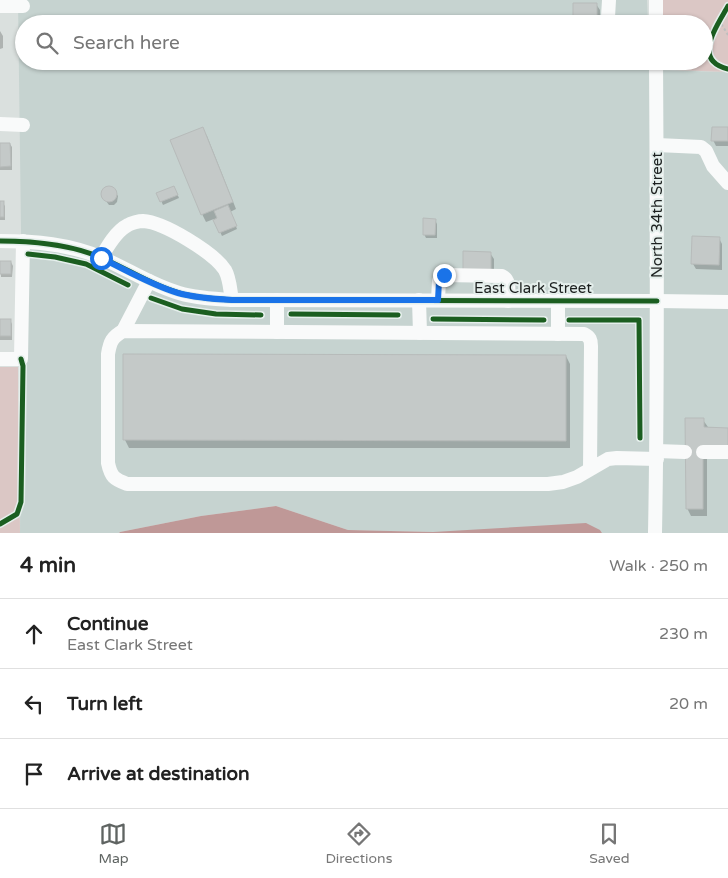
<!DOCTYPE html>
<meta charset="utf-8">
<style>
body{margin:0;font-family:"Varela Round",sans-serif;background:#f6f6f6;color:#222}
.stop{position:absolute;width:15px;height:15px;margin:-11px;border:4px solid #1a73e8;border-radius:50%;background:#fff}
.stop.end{background:#1a73e8;border-color:#fff;box-shadow:0 1px 5px #0008}
.list{margin:0;padding:0;list-style:none}
h2{display:flex;justify-content:space-between;align-items:center;height:65px;margin:0;padding:0 20px;font-size:21px}
h2 small{font-size:16px;font-weight:400;color:#767676}
.list li{display:grid;grid-template-columns:32px 1fr auto;gap:15px;align-items:center;box-sizing:border-box;height:70px;padding:0 20px;border-top:1px solid #e0e0e0}
.list b{display:block;font-size:19px;white-space:nowrap}
.list p{margin:0;font-size:16px;white-space:nowrap;color:#767676}
.list em{font-size:16px;font-style:normal;color:#767676}
.icon{flex:none;width:28px;height:28px;fill:none;stroke:currentColor;stroke-width:2;stroke-linecap:round;stroke-linejoin:round}
.map{position:relative;flex:none;width:728px;height:533px;overflow:hidden}
.search{position:absolute;background:#fff;box-shadow:0 1px 4px #0004;left:15px;right:15px;top:15px;height:55px;display:flex;align-items:center;gap:12px;box-sizing:border-box;padding:0 18px;border-radius:28px;color:#767676;font-size:19px}
.sheet{height:275px;background:#fff}
nav{display:flex;justify-content:space-around;align-items:center;box-sizing:border-box;height:70px;border-top:1px solid #e0e0e0;background:#fff;font-size:14px;color:#767676}
nav a{display:grid;justify-items:center;gap:2px}
nav .on{color:#5f6462}
.map>svg:first-child{display:block}
.built{fill:#c6d3d0}
.green{fill:#dbc7c5}
.water{fill:#bf9897}
.shadow{fill:#0003}
.building{fill:#c4c9c8;stroke:#b7bbba}
.lines{fill:none;stroke-linecap:round;stroke-linejoin:round}
.path{stroke:#bdbfbe;stroke-width:2;stroke-dasharray:2.5 2.5;stroke-linecap:butt}
.minor{stroke:#f9fafa;stroke-width:14}
.cycleway-casing{stroke:#e5efec;stroke-width:8}
.cycleway{stroke:#1b5e20;stroke-width:5}
.route{stroke:#1a73e8;stroke-width:6}
.labels{text-anchor:middle;dominant-baseline:central;stroke-width:4;stroke-linejoin:round;paint-order:stroke}
.street-label{font-size:15px;fill:#1d2120;stroke:#e5efec}
</style>
<div class="map">
<svg width="728" height="533" viewBox="0 0 728 533">
<rect width="100%" height="100%" fill="#dae0de"/>
<!-- built -->
<path class="built" d="M18,0H647L648,24H24V61H648V70L728,72V533H602L600,530L433,532L348,530L276,506L201,516L120,532L119,533H20L22,306Z"/>
<!-- green -->
<g class="green">
<path d="M649,0H728V72L648,69V61H704V24H649Z"/>
<path d="M0,367H18L20,533H0Z"/>
</g>
<!-- water -->
<path class="water" d="M276,506L348,530L433,532L586,523L600,530L602,533H119L120,532L201,516Z"/>
<!-- shadow -->
<g class="shadow">
<path d="M596,4L600,10V24H567L574,22Z"/>
<path d="M0,31L3,36V48L0,49Z"/>
<path d="M202,128L207,136L236,209L230,212L237,229L222,236L214,219L206,222L202,214Z"/>
<path d="M728,128V146H716L713,140Z"/>
<path d="M0,144H10L12,147V170H0Z"/>
<path d="M106,188H112L118,196L117,202L114,205H109L103,197V191Z"/>
<path d="M176,191L179,198L163,205L158,194Z"/>
<path d="M0,203H3L5,206V220H0Z"/>
<path d="M435,220L437,224V238H426L424,234Z"/>
<path d="M719,238L722,244V270L696,269L693,264Z"/>
<path d="M490,253L494,259V275H468Z"/>
<path d="M0,262H11L13,266L12,277H1Z"/>
<path d="M0,320H10L12,324V340H0Z"/>
<path d="M125,355L566,356L570,364V448H129L125,440Z"/>
<path d="M703,420L708,427L728,429L707,453V516H691L687,508Z"/>
</g>
<!-- building -->
<g class="building">
<path d="M573,3H597V24H566V21H573Z"/>
<path d="M203,127L233,202L201,215L170,140Z"/>
<path d="M712,127H728V141H711Z"/>
<path d="M0,143H10L11,166L0,167Z"/>
<path d="M174,186L178,195L160,202L156,193Z"/>
<circle cx="109" cy="194" r="8"/>
<rect x="0" y="201" width="4" height="16"/>
<path d="M228,205L237,226L219,233L213,220L217,218L214,211Z"/>
<path d="M423,218L436,219L435,235H423Z"/>
<path d="M692,236L720,237L719,265L691,264Z"/>
<path d="M463,251L491,252V270H463Z"/>
<rect x="0" y="261" width="11" height="13"/>
<rect x="0" y="319" width="11" height="17"/>
<path d="M123,354L566,355V441L123,440Z"/>
<path d="M685,418H704V427L728,428V446H703V509H686Z"/>
</g>
<g class="lines">
<!-- path -->
<path class="path" d="M719,20L728,35"/>
<!-- minor -->
<g class="minor">
<path d="M609,0L608,17L613,24"/>
<path d="M656,0V24"/>
<path d="M0,6H23"/>
<path d="M0,124L23,125"/>
<path d="M657,145L701,147L706,151L713,166L728,183"/>
<path d="M0,241C35,241 70,244 102,258C128,269 151,285 179,293C196,298 214,299 232,300L657,301L728,302"/>
<path d="M101,258C107,247 116,231 128,225C131,223 139,221 143,221C164,222 214,253 225,270C230,279 230,290 232,300"/>
<path d="M277,300V332"/>
<path d="M419,300L420,333"/>
<path d="M438,300L439,281L441,276L444,275L502,276C511,281 508,291 508,301"/>
<path d="M558,301V334"/>
<path d="M123,331L149,281"/>
<path d="M0,359H21L23,241"/>
<path d="M657,451L685,452"/>
<path d="M703,452H728"/>
<path d="M590,469L591,346C591,340 590,337 584,334L123,331C112,337 110,342 108,354V463C111,477 114,479 127,484H548L563,482L577,477L608,459L617,458L657,459"/>
<path d="M655,533C658,376 657,219 656,61"/>
</g>
<!-- cycleway casing -->
<g class="cycleway-casing">
<g id="cycleway">
<path d="M728,6C717,26 691,60 728,69"/>
<path d="M0,241C35,241 70,244 102,258C128,269 151,285 179,293C196,298 214,299 232,300L657,301"/>
<path d="M28,254L55,257L86,264L128,285"/>
<path d="M151,298L182,309L216,314L261,315"/>
<path d="M291,314L398,315"/>
<path d="M433,319L544,320"/>
<path d="M569,320H639L640,438"/>
<path d="M0,524L17,514L21,502L23,366L21,359"/>
</g>
</g>
<!-- cycleway -->
<use href="#cycleway" class="cycleway"/>
</g>
<g class="lines">
<!-- route -->
<path class="route" d="M101,258C126,270 151,285 178,293C196,298 214,299 232,300H438L439,281L441,276L444,275"/>
</g>
<g class="labels">
<!-- street labels -->
<g class="street-label">
<text transform="translate(657 215) rotate(-90)">North 34th Street</text>
<text x="533" y="288">East Clark Street</text>
</g>
</g>
</svg>
<div class="stop" style="left:101px;top:258px"></div>
<div class="stop end" style="left:444px;top:275px"></div>
<div class="search"><svg class="icon" aria-label="search" viewBox="0 0 24 24"><circle cx="10" cy="10" r="6"/><path d="M15 15l6 6"/></svg>Search here</div>
</div>
<section class="sheet">
<h2>4 min<small>Walk · 250 m</small></h2>
<ul class="list">
<li><svg class="icon" aria-label="ahead" viewBox="0 0 24 24"><path d="M12 20V5M6 11l6-6 6 6"/></svg><div><b>Continue</b><p>East Clark Street</p></div><em>230 m</em></li>
<li><svg class="icon" aria-label="left" viewBox="0 0 24 24"><path d="M17 20v-9H6M10 6l-5 5 5 5"/></svg><div><b>Turn left</b></div><em>20 m</em></li>
<li><svg class="icon" aria-label="arrive" viewBox="0 0 24 24"><path d="M6 21V4h12l-3 4 3 4H6"/></svg><div><b>Arrive at destination</b></div></li>
</ul>
</section>
<nav>
<a class="on"><svg class="icon" aria-label="map" viewBox="0 0 24 24"><path d="M3 6l6-2 6 2 6-2v14l-6 2-6-2-6 2zM9 4v14M15 6v14"/></svg>Map</a>
<a><svg class="icon" aria-label="directions" viewBox="0 0 24 24"><path d="M12 3l9 9-9 9-9-9zM9 14v-3h6M13 9l2 2-2 2"/></svg>Directions</a>
<a><svg class="icon" aria-label="saved" viewBox="0 0 24 24"><path d="M7 4h10v16l-5-4-5 4z"/></svg>Saved</a>
</nav>
